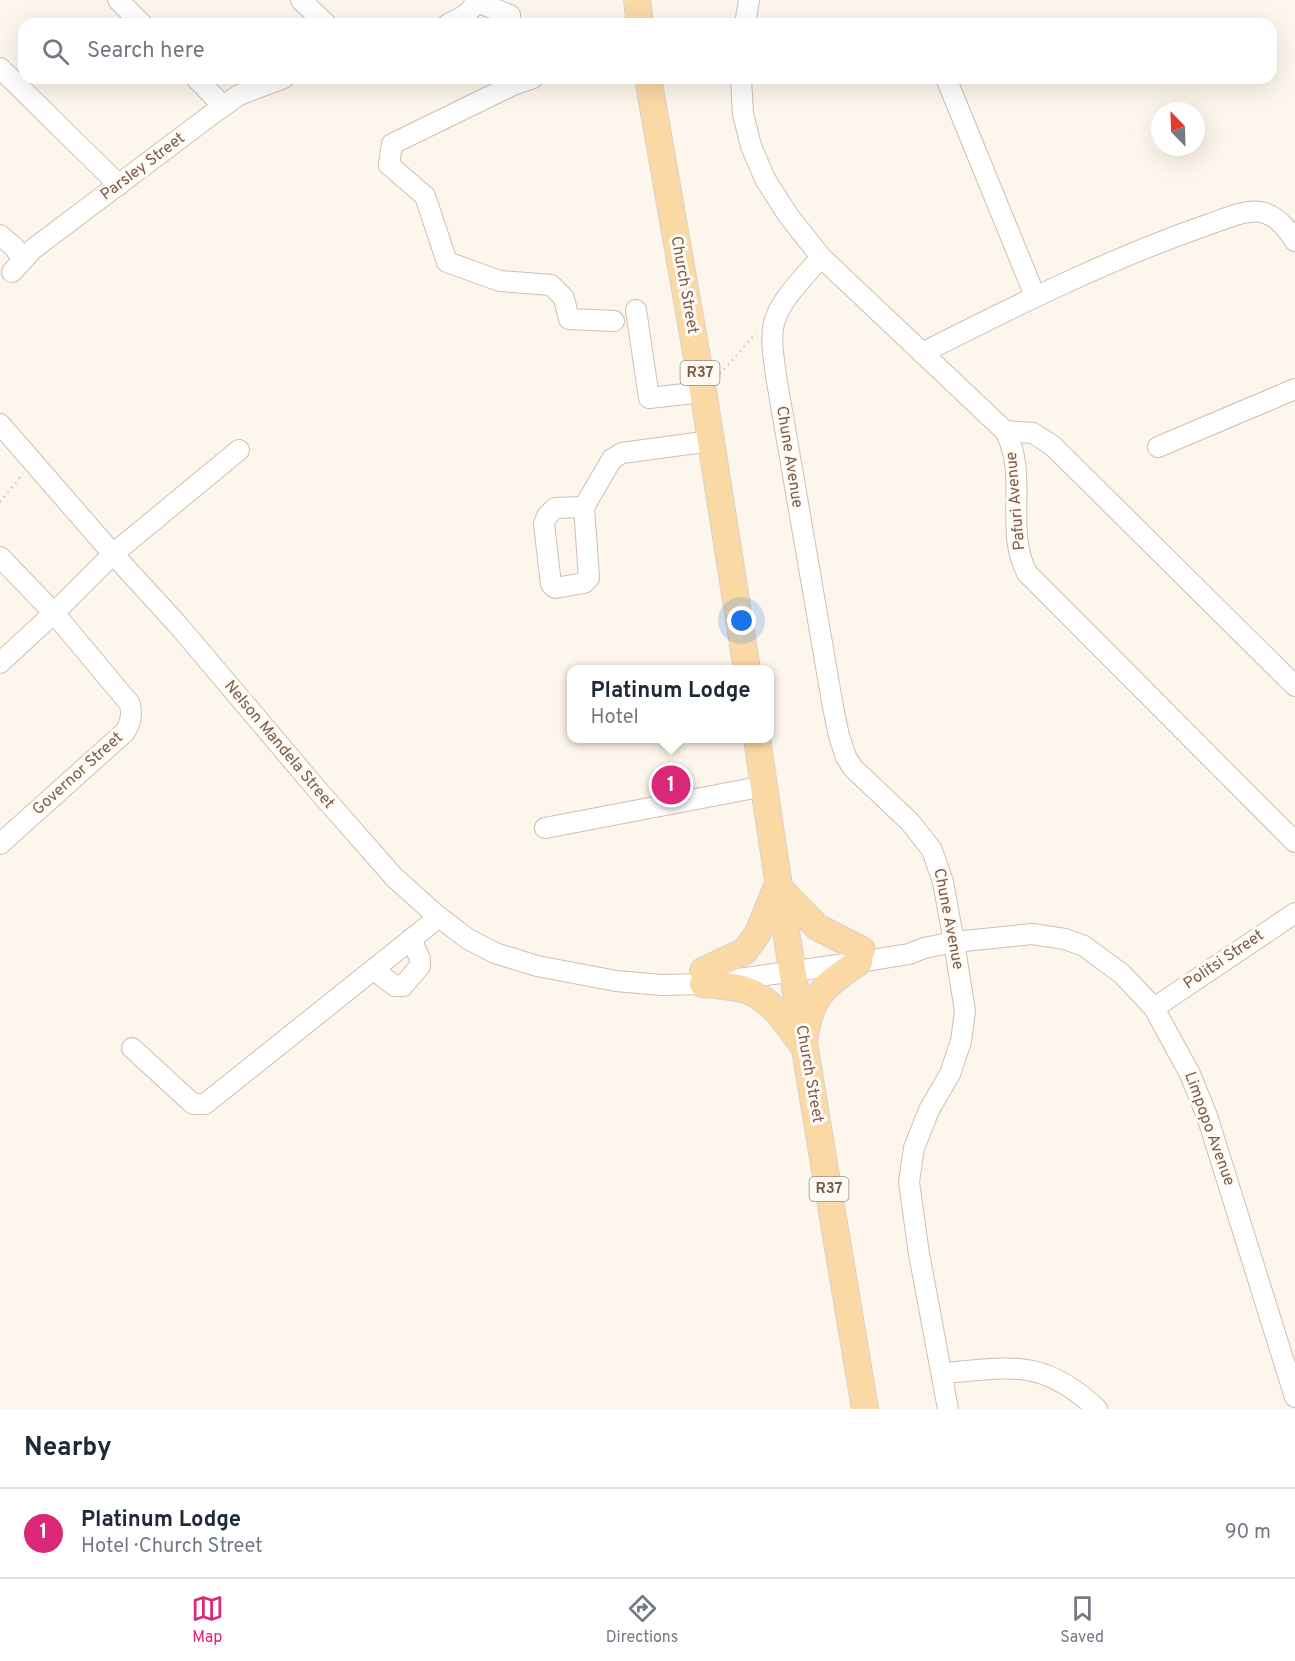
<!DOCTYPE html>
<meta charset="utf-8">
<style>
body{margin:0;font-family:Overpass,sans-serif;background:#f2f2f3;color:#1f2937}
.compass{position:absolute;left:1151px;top:102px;width:54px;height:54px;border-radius:50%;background:#fff;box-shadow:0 6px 24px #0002;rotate:337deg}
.you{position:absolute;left:742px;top:621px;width:21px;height:21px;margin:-15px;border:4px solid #fff;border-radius:50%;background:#1a73e8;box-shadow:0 0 0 9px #1a73e833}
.badge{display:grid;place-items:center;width:39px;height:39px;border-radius:50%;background:#db2777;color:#fff;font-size:20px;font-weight:700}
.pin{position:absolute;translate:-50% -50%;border:3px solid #fff;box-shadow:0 2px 6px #0006}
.popup{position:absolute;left:567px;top:665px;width:207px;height:78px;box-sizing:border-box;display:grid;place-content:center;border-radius:12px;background:#fff;filter:drop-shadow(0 2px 4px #0005);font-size:20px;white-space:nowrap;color:#747a83}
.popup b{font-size:22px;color:#1f2937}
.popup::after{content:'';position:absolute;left:50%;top:100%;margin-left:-12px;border:12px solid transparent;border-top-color:#fff}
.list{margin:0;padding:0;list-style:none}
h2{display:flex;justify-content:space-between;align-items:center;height:78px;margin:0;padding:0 24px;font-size:26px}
h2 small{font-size:20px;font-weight:400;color:#747a83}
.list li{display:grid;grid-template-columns:39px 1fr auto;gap:18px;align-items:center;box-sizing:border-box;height:90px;padding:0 24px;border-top:2px solid #e0e1e3}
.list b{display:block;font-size:22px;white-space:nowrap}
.list p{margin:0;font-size:20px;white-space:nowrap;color:#747a83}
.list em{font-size:20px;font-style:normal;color:#747a83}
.icon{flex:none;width:33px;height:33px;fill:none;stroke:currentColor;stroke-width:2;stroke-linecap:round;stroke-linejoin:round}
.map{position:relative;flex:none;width:1295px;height:1409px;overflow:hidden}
.search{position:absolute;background:#fff;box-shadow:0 6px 24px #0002;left:18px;right:18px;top:18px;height:66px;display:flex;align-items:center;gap:15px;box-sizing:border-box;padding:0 21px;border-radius:18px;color:#747a83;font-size:22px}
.sheet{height:168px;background:#fff}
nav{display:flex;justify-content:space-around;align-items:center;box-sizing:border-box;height:84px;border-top:2px solid #e0e1e3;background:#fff;font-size:16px;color:#747a83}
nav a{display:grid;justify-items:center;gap:3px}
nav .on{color:#db2777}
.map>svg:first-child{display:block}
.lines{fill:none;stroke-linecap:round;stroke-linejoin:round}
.minor-casing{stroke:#d1beb0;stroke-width:22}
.major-casing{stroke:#dad1cd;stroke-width:28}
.path{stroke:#d9b8a5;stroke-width:2;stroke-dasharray:1.5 4.5;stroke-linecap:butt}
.minor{stroke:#fff;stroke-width:20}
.major{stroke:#fbd9a5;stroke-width:26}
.labels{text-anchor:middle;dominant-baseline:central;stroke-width:6;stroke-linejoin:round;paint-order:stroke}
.shield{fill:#fffaf3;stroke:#a28b7f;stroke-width:1.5}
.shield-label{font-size:15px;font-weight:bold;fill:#7a5c4d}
.street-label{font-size:16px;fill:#7a5c4d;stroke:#fffaf3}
</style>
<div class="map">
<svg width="1295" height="1409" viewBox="0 0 1295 1409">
<rect width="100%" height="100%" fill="#fdf6ec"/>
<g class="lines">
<!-- minor casing -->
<g class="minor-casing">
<g id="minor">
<path d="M118,0L142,24"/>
<path d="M301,0L326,24"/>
<path d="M476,2L510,15"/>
<path d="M448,24C461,18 471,14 476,0"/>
<path d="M745,24L749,0"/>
<path d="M0,68L119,185"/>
<path d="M196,78L223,106"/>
<path d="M533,78L513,85L392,144L389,165L425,196L447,262L500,281L551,285L564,298L569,319L614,321"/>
<path d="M741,78L743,114L751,146L765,179L788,215L821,257L1005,431C1029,475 1004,529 1027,573L1295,842"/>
<path d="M946,78L1035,296"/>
<path d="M0,235L14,247L22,258"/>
<path d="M821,257C806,275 779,301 774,323C770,340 774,359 776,376L833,707L839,736L846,757L853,768L910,822L932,850L943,882L954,942L965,1011L961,1041L950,1074L929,1110L914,1148L909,1182L919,1254L948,1409"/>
<path d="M12,272L33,249L215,112L239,95L284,78"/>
<path d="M636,310L649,398L703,392"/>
<path d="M922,353C1015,306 1109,259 1207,225C1223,220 1244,209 1261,212C1276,215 1287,228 1295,241"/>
<path d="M0,424L113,554L178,625L321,794L394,877L435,914L468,939L495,953L537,966L616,981L662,985L703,984L859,962L909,954L924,948L954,942L1032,934L1065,939L1084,946L1122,974L1154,1008L1190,1074L1207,1116L1295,1397"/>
<path d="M1005,431L1033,433L1053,446L1295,686"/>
<path d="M1158,447L1295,389"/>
<path d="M584,507L555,508L547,516L544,524L551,584L555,588L584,583L589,578L584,507L612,459L622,453L711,441"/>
<path d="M0,557L54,613L130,704C132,715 131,722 125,732L0,844"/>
<path d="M0,663L54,613L113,554L239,450"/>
<path d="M545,828L764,786"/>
<path d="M374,970L395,986H403L420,966V959L411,939"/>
<path d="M1154,1008L1295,913"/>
<path d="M132,1048L193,1104H205L439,917"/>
<path d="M942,1373C1010,1368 1042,1357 1097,1409"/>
</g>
</g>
<!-- major casing -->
<g class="major-casing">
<g id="major">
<path d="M637,0L640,24"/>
<path d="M648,78L704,397L747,670"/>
<path d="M757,738C789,963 828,1186 865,1409"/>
<path d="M780,889L817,927L862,950"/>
<path d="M703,971L745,951L758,933L778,884"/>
<path d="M703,984C716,985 729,986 742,989C769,996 786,1022 801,1043"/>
<path d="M805,1036C811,995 826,984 859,962"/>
</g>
</g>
<!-- path -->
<g class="path">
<path d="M720,374L756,333"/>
<path d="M0,502L23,474"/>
</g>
<!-- minor -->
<use href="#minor" class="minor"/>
<!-- major -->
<use href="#major" class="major"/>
</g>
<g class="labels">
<!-- shield labels -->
<g class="shield">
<rect x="680.5" y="361" width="39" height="24" rx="4.5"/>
<rect x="809.5" y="1177" width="39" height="24" rx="4.5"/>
</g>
<g class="shield-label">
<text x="700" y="373">R37</text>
<text x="829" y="1189">R37</text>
</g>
<!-- street labels -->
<g class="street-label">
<text transform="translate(143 167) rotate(-37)">Parsley Street</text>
<text transform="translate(684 285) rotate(80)">Church Street</text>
<text transform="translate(789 457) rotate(81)">Chune Avenue</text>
<text transform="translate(1016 501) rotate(-95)">Pafuri Avenue</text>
<text transform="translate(279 745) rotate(50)">Nelson Mandela Street</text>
<text transform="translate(78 774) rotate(-42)">Governor Street</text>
<text transform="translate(948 919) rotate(79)">Chune Avenue</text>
<text transform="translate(1224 960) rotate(-34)">Politsi Street</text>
<text transform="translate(809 1074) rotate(80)">Church Street</text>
<text transform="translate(1209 1129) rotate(70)">Limpopo Avenue</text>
</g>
</g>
</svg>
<svg class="compass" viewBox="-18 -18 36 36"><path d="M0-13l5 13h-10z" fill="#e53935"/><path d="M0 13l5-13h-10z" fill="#747a83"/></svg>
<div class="you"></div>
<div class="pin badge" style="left:671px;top:785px">1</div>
<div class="popup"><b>Platinum Lodge</b>Hotel</div>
<div class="search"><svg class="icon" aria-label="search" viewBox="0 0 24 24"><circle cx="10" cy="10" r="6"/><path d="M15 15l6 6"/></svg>Search here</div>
</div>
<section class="sheet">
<h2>Nearby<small></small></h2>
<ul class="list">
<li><span class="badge">1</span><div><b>Platinum Lodge</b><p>Hotel · Church Street</p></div><em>90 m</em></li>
</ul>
</section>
<nav>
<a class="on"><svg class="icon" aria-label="map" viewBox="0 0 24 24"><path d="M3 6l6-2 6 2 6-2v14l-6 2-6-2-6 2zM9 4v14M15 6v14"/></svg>Map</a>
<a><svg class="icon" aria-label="directions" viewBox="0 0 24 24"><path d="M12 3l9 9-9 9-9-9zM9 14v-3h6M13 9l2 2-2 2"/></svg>Directions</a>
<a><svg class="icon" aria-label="saved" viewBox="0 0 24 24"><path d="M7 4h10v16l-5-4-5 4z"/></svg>Saved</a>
</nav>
